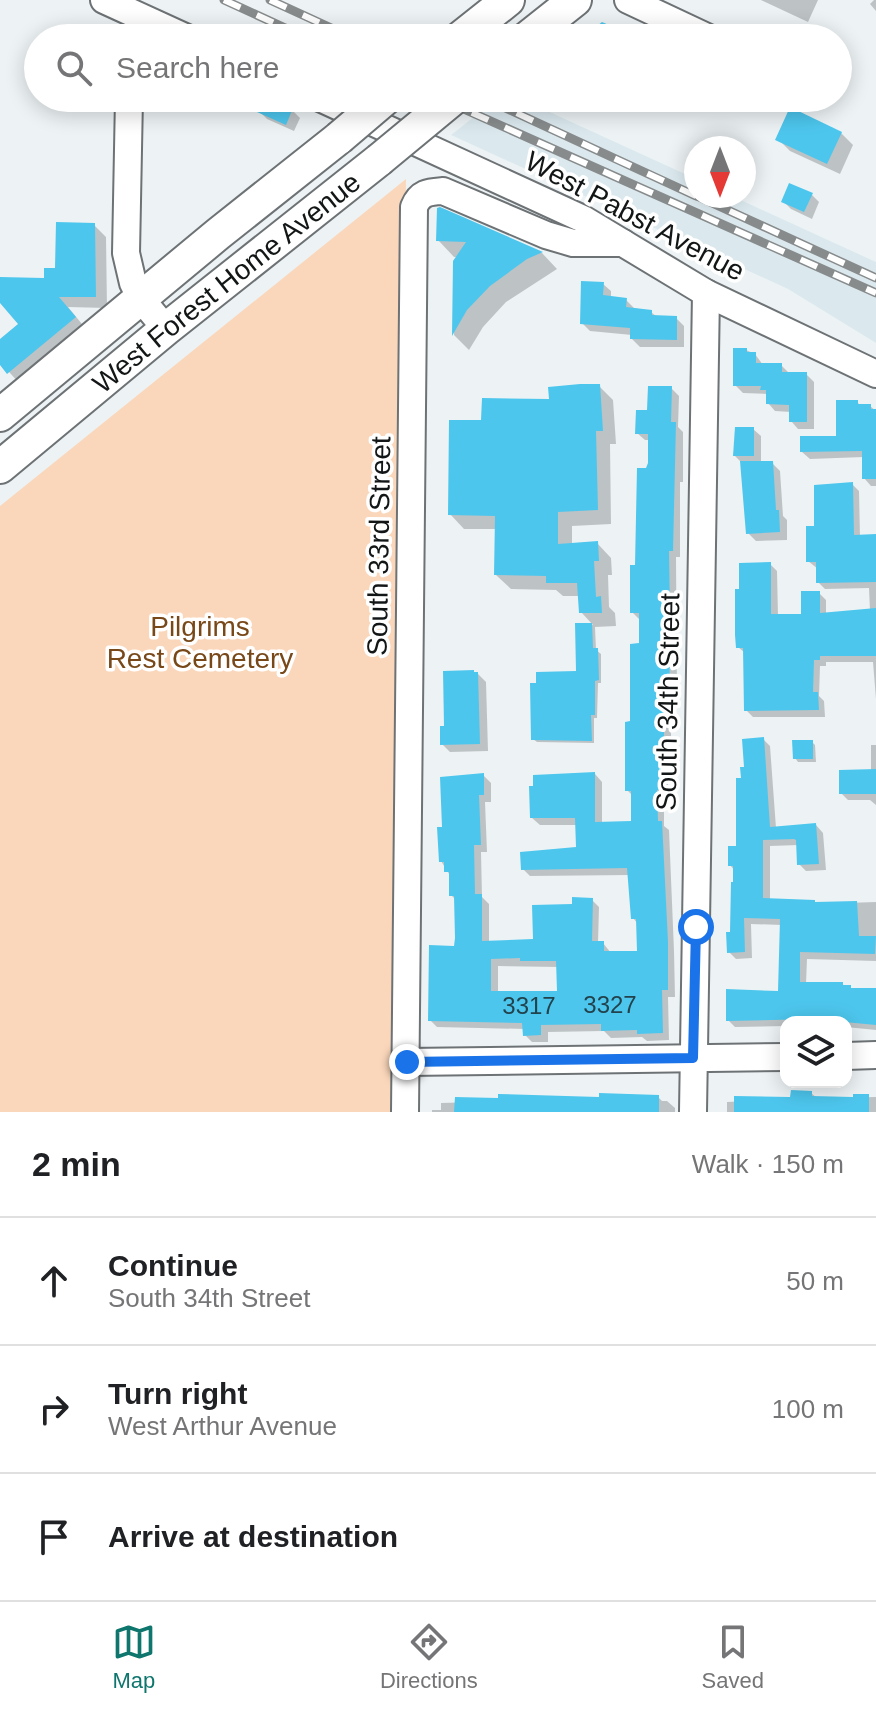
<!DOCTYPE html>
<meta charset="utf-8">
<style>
body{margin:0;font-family:Arial,sans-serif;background:#f2f2f2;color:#202124}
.controls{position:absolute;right:24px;bottom:24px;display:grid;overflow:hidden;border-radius:16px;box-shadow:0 4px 20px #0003}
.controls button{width:72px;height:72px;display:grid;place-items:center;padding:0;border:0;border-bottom:2px solid #e0e0e0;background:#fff;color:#202124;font:40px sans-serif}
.compass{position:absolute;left:684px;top:136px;width:72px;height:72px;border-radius:50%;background:#fff;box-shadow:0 4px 20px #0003;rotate:180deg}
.stop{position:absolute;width:24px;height:24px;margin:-18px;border:6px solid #1a73e8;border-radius:50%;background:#fff}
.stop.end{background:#1a73e8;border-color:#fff;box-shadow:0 2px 8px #0008}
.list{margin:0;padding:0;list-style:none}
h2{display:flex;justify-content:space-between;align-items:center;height:104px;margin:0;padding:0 32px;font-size:34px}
h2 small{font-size:26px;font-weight:400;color:#757577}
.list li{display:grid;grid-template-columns:52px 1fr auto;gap:24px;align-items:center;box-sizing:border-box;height:128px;padding:0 32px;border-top:2px solid #e0e0e0}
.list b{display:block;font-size:30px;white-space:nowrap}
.list p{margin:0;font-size:26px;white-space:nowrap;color:#757577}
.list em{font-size:26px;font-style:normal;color:#757577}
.icon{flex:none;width:44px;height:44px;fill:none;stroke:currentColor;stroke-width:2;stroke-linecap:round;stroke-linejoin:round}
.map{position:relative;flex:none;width:876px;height:1112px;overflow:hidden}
.search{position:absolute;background:#fff;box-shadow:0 4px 20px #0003;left:24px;right:24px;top:24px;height:88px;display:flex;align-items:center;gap:20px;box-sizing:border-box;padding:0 28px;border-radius:44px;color:#757577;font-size:30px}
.sheet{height:488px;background:#fff}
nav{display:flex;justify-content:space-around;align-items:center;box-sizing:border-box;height:112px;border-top:2px solid #e0e0e0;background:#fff;font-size:22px;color:#757577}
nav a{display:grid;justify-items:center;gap:4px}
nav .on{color:#0f766e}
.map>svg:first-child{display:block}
.built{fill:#dbe9ef}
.green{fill:#fad7bb}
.shadow{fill:#0003;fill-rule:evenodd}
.building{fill:#4dc6ed;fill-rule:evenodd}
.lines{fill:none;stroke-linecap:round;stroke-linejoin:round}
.minor-casing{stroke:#6d7275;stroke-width:30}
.major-casing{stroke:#6d7275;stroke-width:36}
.minor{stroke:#fff;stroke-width:26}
.major{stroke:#fff;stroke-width:32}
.rail-casing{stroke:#878b8c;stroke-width:9}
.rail{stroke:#fff;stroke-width:6;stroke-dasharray:18;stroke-linecap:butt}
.major-bridge-casing{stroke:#6d7275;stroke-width:36;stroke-linecap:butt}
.major-bridge{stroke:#fff;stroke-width:32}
.route{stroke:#1a73e8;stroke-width:10}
.labels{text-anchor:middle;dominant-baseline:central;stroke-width:7;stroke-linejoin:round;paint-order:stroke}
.number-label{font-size:24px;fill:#22424c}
.street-label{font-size:28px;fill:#131616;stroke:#fff}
.park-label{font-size:28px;fill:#784819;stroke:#fff}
</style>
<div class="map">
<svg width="876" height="1112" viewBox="0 0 876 1112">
<rect width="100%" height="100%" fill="#edf3f5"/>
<!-- built -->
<path class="built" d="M498,98H519L696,179V196H732L876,262V343L788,289L451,135Z"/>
<!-- green -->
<path class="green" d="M406,179L394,1112H0V506Z"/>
<!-- shadow -->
<g class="shadow">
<path d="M761,0H818L808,22Z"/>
<path d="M874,0H876V11L870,4Z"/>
<path d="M265,98L292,110L300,118L294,131L267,119L259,111Z"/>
<path d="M841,133L853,145L840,174L790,151L778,139Z"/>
<path d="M811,194L819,202L812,219L791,209L783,201Z"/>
<path d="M438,211L542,253L557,269L506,302L483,327L469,350L454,335L455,261L458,257H454L438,240Z"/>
<path d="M94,225L106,237L107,308L68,307L86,329L20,384L0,362V341L20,324L46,280L57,270Z"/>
<path d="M603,284L611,291V298L626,300L634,308L651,312L657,317L676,318L684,326V347H640L632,339V335L590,331L582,323Z"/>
<path d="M746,350L755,354L763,365H781L790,374H806L814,382V429H798L791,421V412L775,411L768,403V394L743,393L735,385Z"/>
<path d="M599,386L613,400L616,444H610L611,524L572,526V545L597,543L611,558L612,575H608L609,607L615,613L616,626L595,627L596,650L601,654V683H598L597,718H594V743L537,742L533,739L578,673L577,625H593L581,612L580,596H563L556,590L511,589L496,575L497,529H464L450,514L483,422Z"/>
<path d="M671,388L679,396L678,427L683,432V482H680V557H676L677,696H671V772H668V797H664V826L669,830L674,951L675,997H668L669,1040L647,1041L642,1037L611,1038L604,1031L548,1032V1042H532L525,1035V1029L437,1027L430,1020L455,948L456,900L451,895V877L441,861L444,829L483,775L491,783V802H485L487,852H481L482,897L489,904V942L535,941L574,906L592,900L599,907L598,943H603L611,953H639L638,924L633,918L630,875L530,876L523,869L578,849L577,825H540L532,818L595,774L602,782V824L633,823V796L627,790L641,645L640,620L632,612L650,463V440H645L637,433L649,412ZM498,966L559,967V993H498Z"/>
<path d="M857,402L861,406H870L876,411V486H871L864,478V457L810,459L802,452L838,438Z"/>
<path d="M753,429L761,436V463H772L780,471L783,516L787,520V540L756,541L748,533L742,463L735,456Z"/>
<path d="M852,484L859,491L860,537L876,536V699L873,662H826V666H820L819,696L824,701L825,717H753L746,710L745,653L738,647L770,564L777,571L778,616H803L819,593L826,600V614L870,611L869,588L825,589L818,582V569L808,561L816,528Z"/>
<path d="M478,674L486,682L488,751L450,752L442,744L446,728Z"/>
<path d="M763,739L770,746L776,828L816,825L823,833L826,870L806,871L799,864V845L770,846V902L816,904L876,902V961L807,959L806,984H842L853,990H876V1030L846,1027V1022H786V1026L735,1027L728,1020L780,993L782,925L751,924L752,958L736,959L729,952L735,871L730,865L738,848L743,780Z"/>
<path d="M812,742L815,745L816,762H798L795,758Z"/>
<path d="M871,745H876V805L870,800H848L841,793L871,771Z"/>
<path d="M811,1093L817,1098L876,1097V1112H727V1102L792,1099Z"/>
<path d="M658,1097L662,1101H667L675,1108V1112H432V1110H441V1103Z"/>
</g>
<!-- building -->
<g class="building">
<path d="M602,22L639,38H582Z"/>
<path d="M263,98H270L293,108L286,125L257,112Z"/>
<path d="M790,107L842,132L827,164L775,140Z"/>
<path d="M789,183L813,193L804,212L781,202Z"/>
<path d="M440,207L543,252L527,259L490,286L467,310L452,336L453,261L466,242L436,241L437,208Z"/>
<path d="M56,222L95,223L96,297H59L76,317L7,374L0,365V339L18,324L0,303V277L44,278V268H55Z"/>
<path d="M581,281L604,282L603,295L627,298L626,307L652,310V315L677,316V340L630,339V328L580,324Z"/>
<path d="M733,348H747V352H756V363H782V372H807V422H789V405L766,404V390H760L761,386H733Z"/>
<path d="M580,384H600L603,431H596L598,510L558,512V544L598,541L599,561H594L596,597L601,596L602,613H579L577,583H546V576L494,575L495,516L448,515L449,420H481L482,398L549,399L548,387Z"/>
<path d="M648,386H672L671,422H676L673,551H669L670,613H668L670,689H664V766H661L662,790H657L658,821H662L668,942V990H662L663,1033L637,1034V1030L601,1031V1024L541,1025V1035L523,1036L522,1023L428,1021L429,945L454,946L455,938L454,896H449V872H444V862H439L437,827H442L440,777L484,773V795H479L481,845H474L475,894H482V941L533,939L532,905L572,904V897L593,898L592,941H604V951H637L636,919H631L627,868L521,870L520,852L576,847L575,818H530L529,786H533V775L595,772V822L631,821V791H625V722L630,721V644L639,643V613H630V565H635L637,468H646L648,463V434H635L636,410H647ZM520,958V961H556L557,991H491V959Z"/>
<path d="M836,400H858V404H871V409H876V479H862V451L800,452V436H836Z"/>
<path d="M735,427H754V456H733Z"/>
<path d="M740,461H773L776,510H779L780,532L746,534Z"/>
<path d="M853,482L854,535L876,534V582L816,583V562H806V526H814V485Z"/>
<path d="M771,562V614H801V591H820V613L876,608V656H820V660H814L813,692H818L819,710L744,711L743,648H736L735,635V589H739V563Z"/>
<path d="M575,623H592L593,648H598L599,680L595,681V715H591L592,741L531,740L530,683H536V672L576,671Z"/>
<path d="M474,670V672H478L480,744L440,745V726H444L443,671Z"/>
<path d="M764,737L770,827L816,823L819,864L797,865L796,840L794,839L763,840V898L815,900V902L857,901L859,936H876L875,954L800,952V982H843V985H851V988H876V1025L813,1019L726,1021V989L778,991L780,919L744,918L745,952L727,953L726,932H730L731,882H733V866H728V846H736V778H741L740,767H744L742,739Z"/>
<path d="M792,740H813V759H793Z"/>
<path d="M876,769V794H839V770Z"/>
<path d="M791,1090L812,1091V1096L853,1097V1094H869V1112H734V1096L790,1097Z"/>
<path d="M599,1093L659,1095V1112H454L455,1097L498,1098V1094L599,1097Z"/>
</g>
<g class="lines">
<!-- minor casing -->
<g class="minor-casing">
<g id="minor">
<path d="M104,0L187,38"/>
<path d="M628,0L709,38"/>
<path d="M129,98L126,253L133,283L141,299L166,329"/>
<path d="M320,98L583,219L706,293L876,374"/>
<path d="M846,1056L876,1055"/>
<path d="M407,1062L786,1057"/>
<path d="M405,1112L414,207C420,192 429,192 443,191L546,235L573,243H623"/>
<path d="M693,1112L706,293"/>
</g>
</g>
<!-- major casing -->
<g class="major-casing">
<g id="major">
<path d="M460,38L508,0"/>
<path d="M527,38L575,0"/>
<path d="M0,415L218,234L339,138"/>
<path id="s1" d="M0,467L166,329L379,160"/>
</g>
</g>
<!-- minor -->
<use href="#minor" class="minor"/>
<!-- major -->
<use href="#major" class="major"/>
<!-- rail casing -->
<g class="rail-casing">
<g id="rail">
<path d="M224,0L307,38"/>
<path d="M270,0L353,38"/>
<path d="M439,98L876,293"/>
<path d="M484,98L696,196"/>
<path d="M697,196L876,278"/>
</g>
</g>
<!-- rail -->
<use href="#rail" class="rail"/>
<!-- major-bridge casing -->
<g class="major-bridge-casing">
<g id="major-bridge">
<path d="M339,138L386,98"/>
<path d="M379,160L454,98"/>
</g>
</g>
<!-- major-bridge -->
<use href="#major-bridge" class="major-bridge"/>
</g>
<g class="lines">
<!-- route -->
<path class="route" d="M407,1062L693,1058L696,927"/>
</g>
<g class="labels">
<!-- number labels -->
<g class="number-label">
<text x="610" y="1004">3327</text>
<text x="529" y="1005">3317</text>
</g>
<!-- street labels -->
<g class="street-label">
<text transform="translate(635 216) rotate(28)">West Pabst Avenue</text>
<text stroke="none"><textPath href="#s1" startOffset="292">West Forest Home Avenue</textPath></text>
<text transform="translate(379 546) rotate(-89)">South 33rd Street</text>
<text transform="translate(668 702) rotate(-89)">South 34th Street</text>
</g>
<!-- park labels -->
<g class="park-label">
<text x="200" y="626">Pilgrims<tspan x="200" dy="32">Rest Cemetery</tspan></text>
</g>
</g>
</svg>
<div class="controls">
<button><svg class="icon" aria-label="layers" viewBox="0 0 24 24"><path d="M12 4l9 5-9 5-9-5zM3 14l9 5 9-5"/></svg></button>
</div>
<svg class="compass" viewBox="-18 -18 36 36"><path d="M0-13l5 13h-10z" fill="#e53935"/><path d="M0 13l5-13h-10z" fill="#757577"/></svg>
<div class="stop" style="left:696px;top:927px"></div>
<div class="stop end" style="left:407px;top:1062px"></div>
<div class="search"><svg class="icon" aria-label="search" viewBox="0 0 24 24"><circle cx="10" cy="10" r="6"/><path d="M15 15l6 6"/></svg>Search here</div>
</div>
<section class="sheet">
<h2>2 min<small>Walk · 150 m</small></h2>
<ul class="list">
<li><svg class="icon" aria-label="ahead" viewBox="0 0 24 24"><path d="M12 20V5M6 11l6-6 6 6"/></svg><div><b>Continue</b><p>South 34th Street</p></div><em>50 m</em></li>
<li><svg class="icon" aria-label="right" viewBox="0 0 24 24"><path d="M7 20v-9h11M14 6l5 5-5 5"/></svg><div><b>Turn right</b><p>West Arthur Avenue</p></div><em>100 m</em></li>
<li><svg class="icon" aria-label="arrive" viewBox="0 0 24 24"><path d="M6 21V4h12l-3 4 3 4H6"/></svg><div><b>Arrive at destination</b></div></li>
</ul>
</section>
<nav>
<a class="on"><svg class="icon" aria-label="map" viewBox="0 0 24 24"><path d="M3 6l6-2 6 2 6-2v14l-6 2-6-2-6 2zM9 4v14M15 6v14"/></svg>Map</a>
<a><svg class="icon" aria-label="directions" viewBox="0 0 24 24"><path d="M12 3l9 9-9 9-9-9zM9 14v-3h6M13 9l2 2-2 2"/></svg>Directions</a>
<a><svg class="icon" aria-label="saved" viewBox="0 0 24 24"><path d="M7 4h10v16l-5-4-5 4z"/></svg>Saved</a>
</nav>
